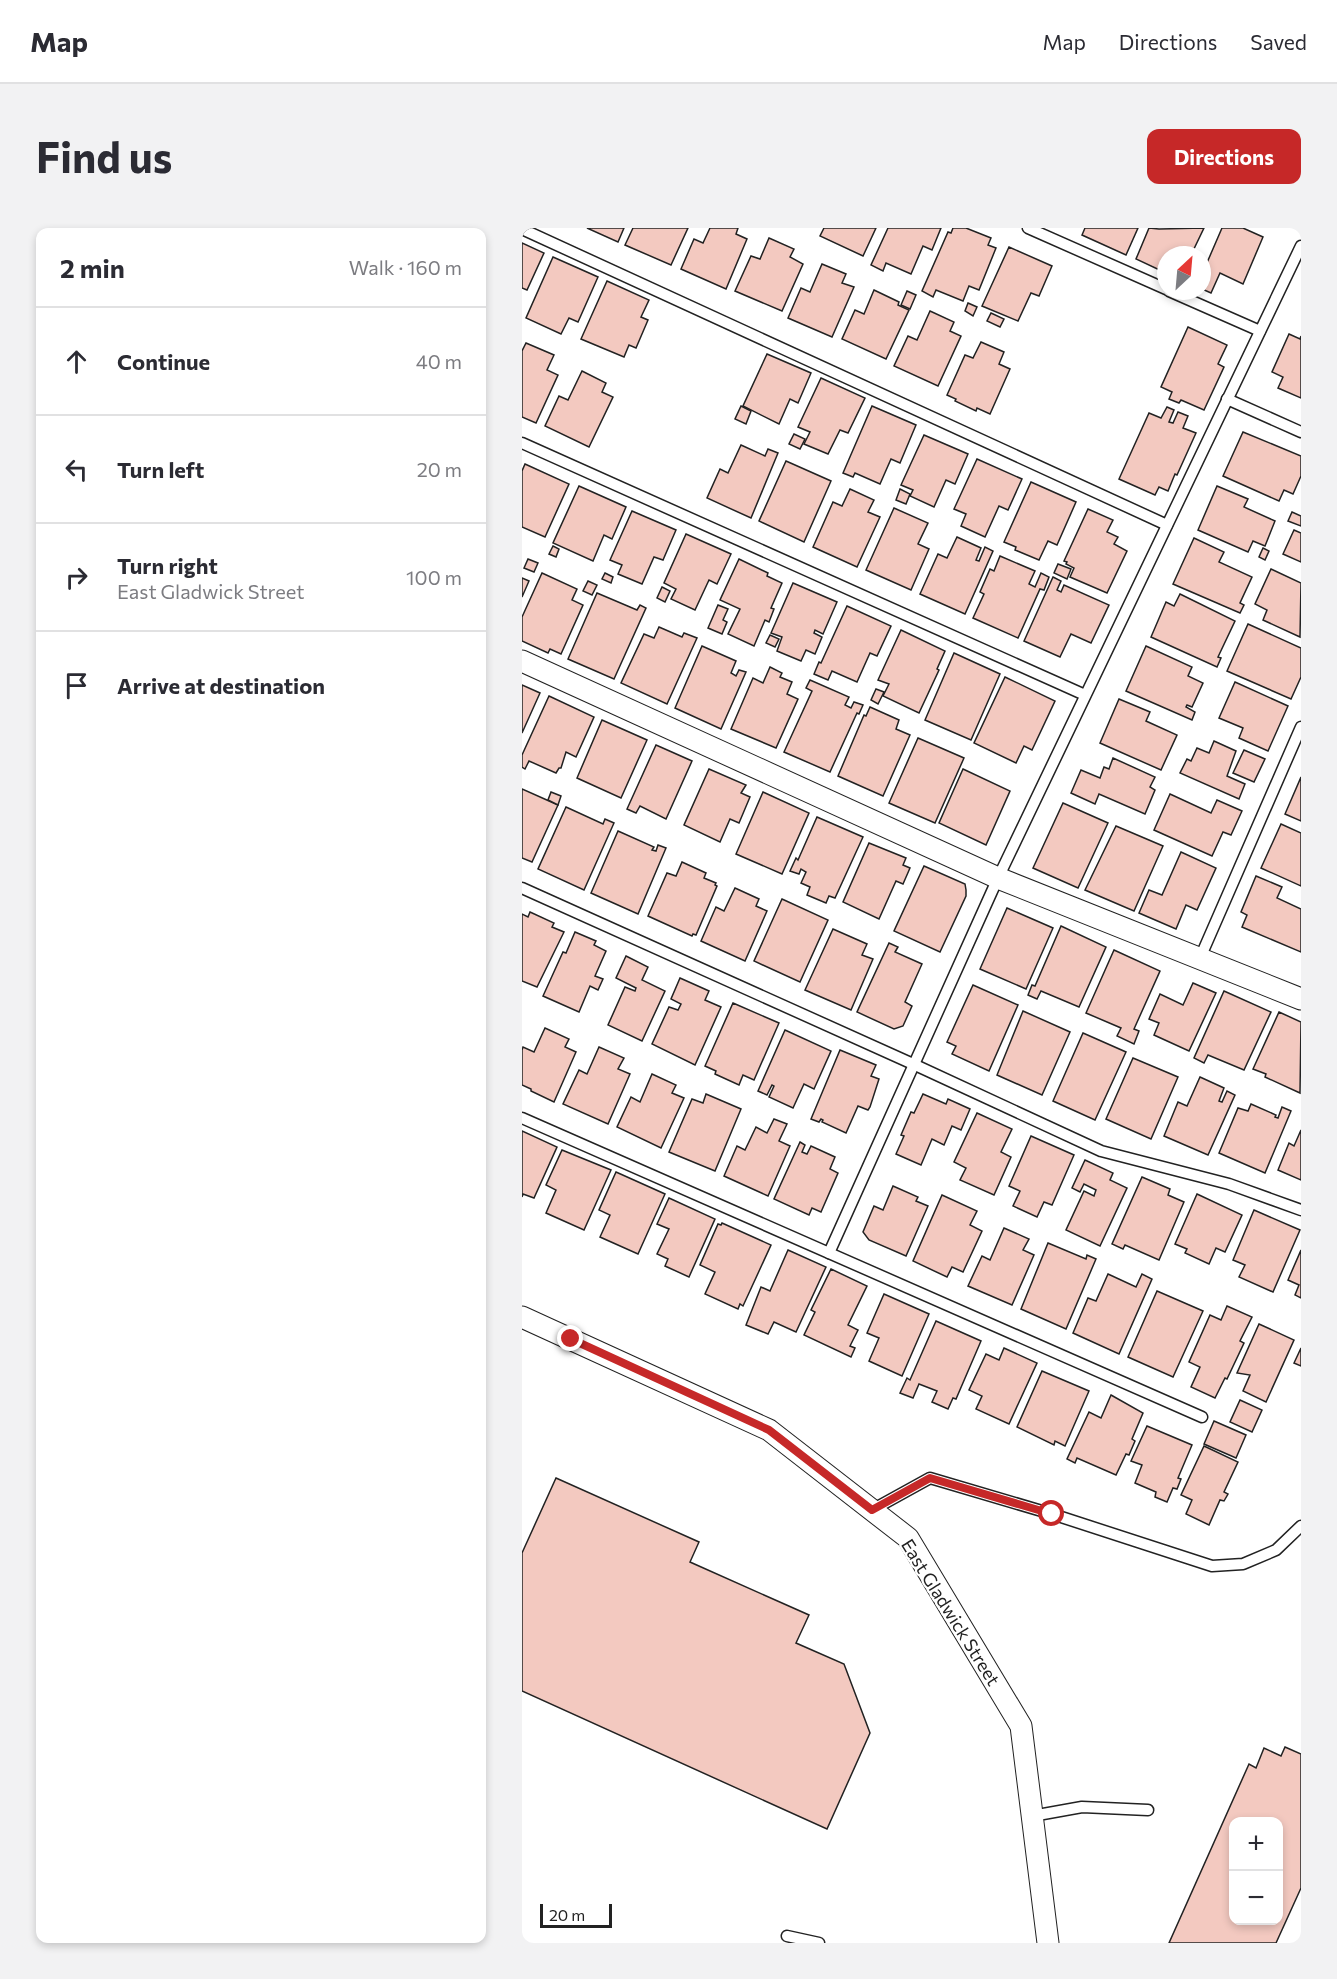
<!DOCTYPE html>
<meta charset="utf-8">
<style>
body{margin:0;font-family:Commissioner,sans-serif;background:#f2f2f3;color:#2b2b33}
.controls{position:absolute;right:18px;bottom:18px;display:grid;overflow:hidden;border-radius:12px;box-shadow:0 3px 9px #0003}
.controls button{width:54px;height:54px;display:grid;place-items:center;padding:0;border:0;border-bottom:2px solid #e1e1e2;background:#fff;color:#2b2b33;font:30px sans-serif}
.compass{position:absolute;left:635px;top:18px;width:54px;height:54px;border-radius:50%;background:#fff;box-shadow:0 3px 9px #0003;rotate:26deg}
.scale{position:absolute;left:18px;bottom:15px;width:72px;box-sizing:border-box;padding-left:6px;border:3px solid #222;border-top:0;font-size:16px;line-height:21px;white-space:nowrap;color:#222;-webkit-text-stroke:4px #fff;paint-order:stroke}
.stop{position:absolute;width:18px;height:18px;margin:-14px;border:4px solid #c62828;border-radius:50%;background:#fff}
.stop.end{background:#c62828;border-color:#fff;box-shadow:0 2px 6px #0008}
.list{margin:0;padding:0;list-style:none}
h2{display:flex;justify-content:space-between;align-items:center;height:78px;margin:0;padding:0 24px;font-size:26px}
h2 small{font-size:20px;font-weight:400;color:#7c7c81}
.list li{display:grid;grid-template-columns:39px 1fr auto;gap:18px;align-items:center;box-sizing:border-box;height:108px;padding:0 24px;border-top:2px solid #e1e1e2}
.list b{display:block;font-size:22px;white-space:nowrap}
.list p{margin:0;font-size:20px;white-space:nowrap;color:#7c7c81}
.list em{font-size:20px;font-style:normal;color:#7c7c81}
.icon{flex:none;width:33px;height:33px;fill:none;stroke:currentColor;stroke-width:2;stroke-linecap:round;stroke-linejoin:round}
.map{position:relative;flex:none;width:779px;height:1715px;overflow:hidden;border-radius:12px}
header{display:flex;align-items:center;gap:36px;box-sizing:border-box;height:84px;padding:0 30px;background:#fff;border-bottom:2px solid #e1e1e2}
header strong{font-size:28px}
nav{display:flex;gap:33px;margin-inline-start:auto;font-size:21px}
.intro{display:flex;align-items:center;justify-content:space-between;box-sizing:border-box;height:144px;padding:0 36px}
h1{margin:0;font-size:42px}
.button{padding:15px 27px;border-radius:12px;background:#c62828;color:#fff;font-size:21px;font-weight:700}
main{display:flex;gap:36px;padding:0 36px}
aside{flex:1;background:#fff;border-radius:12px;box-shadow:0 3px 9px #0003}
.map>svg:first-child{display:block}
.building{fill:#f3c9c0;stroke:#222;stroke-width:1.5;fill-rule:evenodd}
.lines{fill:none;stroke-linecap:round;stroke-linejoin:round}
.service-casing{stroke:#222;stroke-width:13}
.minor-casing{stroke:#222;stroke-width:23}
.service{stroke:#fff;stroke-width:10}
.minor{stroke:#fff;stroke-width:21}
.route{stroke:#c62828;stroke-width:8}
.labels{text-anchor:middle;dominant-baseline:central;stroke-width:4.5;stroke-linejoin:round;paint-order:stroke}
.street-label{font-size:18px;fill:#222;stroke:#fff}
</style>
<header>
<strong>Map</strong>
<nav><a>Map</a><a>Directions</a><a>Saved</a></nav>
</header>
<div class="intro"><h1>Find us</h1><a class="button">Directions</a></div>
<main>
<aside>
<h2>2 min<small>Walk · 160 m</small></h2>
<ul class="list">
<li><svg class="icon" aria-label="ahead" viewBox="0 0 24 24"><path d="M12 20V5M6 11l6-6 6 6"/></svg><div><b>Continue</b></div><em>40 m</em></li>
<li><svg class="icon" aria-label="left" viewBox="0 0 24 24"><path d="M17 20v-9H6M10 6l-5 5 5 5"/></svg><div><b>Turn left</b></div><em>20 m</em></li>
<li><svg class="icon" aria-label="right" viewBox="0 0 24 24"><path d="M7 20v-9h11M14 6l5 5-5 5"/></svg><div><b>Turn right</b><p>East Gladwick Street</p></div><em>100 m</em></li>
<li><svg class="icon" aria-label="arrive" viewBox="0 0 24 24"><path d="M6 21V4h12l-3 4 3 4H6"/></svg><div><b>Arrive at destination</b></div></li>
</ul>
</aside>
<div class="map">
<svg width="779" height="1715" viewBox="0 0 779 1715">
<rect width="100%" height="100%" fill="#fff"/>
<!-- building -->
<g class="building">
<path d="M65,0H102L96,14Z"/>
<path d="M111,0H166L149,37L103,17Z"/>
<path d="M188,0H216L214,6L225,11L204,61L159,41L172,11L181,15Z"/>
<path d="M302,0H354L341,28L298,8Z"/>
<path d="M366,0H419L410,22L401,18L389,46L364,35L361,43L349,37Z"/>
<path d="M431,0H444L469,10L466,17L474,20L457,62L447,58L441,73L414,62L411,69L400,63L426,4L429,5Z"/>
<path d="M563,0H616L604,27L560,7Z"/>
<path d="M627,0L637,1L682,0L669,27H644V45L614,31Z"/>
<path d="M700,0H721L741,9L721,56L698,45L689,65L680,61V35L684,37Z"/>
<path d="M247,10L272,21L268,29L281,36L260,83L213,63L229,28L238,31Z"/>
<path d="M0,15L22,25L5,62L0,60Z"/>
<path d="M487,19L530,38L517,68L509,65L496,93L460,78Z"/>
<path d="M31,29L76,49L56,94L47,90L39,106L4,90Z"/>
<path d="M300,36L324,46L320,55L332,59L310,109L266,90L279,60L288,64Z"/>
<path d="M85,53L127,72L119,89L126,92L114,120L107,117L102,129L59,111Z"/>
<path d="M352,62L377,74L376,77L387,82L364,131L320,111L333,82L342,86Z"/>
<path d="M385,63L394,67L388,81L379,77Z"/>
<path d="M446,75L455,79L451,88L443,83Z"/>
<path d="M408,83L432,94L428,103L439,108L416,158L372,138L386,108L395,112Z"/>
<path d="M469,85L482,91L478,99L465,93Z"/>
<path d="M666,99L705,117L696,136L702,139L682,182L659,172L657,175L647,171L650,164L639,159Z"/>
<path d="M767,106L778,111L779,108V170L756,160L761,149L750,144Z"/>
<path d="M459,114L482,124L477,136L488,141L468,186L455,180L454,183L433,173L434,171L425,167L443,127L451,130Z"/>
<path d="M4,115L32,127L25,142L36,147L14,195L0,189V123Z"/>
<path d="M245,126L289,145L276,175L268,171L257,196L221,178Z"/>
<path d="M60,143L84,155L80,164L91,169L67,219L23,198L37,168L46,172Z"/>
<path d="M299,150L343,170L326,205L318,202L306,226L282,216L288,204L276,199Z"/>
<path d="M219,178L229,183L224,196L213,191Z"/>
<path d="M350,178L394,197L378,235L369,231L358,256L333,245L331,249L321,245Z"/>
<path d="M645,179L652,182L647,194L651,195L656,184L666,188L661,200L674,205L655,247L653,246L646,263L637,259L633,267L597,251L627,185L639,190Z"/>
<path d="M721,204L779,228V248L771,266L762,262L757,273L701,248Z"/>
<path d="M272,206L283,211L278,221L267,216Z"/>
<path d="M402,207L446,226L433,256L424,252L412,279L388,268L391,262L379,257Z"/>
<path d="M219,217L243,228L246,221L256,225L229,290L185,270L198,241L206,245Z"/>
<path d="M455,231L500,251L486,282L477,278L463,309L439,298L444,286L432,281Z"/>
<path d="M264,233L309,253L282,314L237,293Z"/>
<path d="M3,236L47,256L23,309L0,299V243Z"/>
<path d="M509,254L554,274L535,317L526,313L517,332L493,322L494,319L482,314Z"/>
<path d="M57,258L104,279L90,311L82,307L71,333L31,315Z"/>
<path d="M695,258L726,271L722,279L753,293L743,318L731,313L726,324L676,302Z"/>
<path d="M328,261L352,272L346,284L358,289L335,339L291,319L311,274L320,278Z"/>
<path d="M378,261L388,266L384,276L374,272Z"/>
<path d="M372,280L406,295L396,316L407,321L389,362L344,342Z"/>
<path d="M566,281L591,292L585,304L596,309L592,316L605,323L585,365L548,349L552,340L544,336L545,334L542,333Z"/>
<path d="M110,283L154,302L141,332L132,329L120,356L96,346L100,337L88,332Z"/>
<path d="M770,284L779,288V298L766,293Z"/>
<path d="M772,302L779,305V334L761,326Z"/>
<path d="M164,306L209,326L195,356L187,352L173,382L149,371L154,361L142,355Z"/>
<path d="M435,309L459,320L454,332L457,333L463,319L471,323L443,386L398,366L416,326L425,330Z"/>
<path d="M672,310L702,324L697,334L730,349L718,375L722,377L718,385L651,356Z"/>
<path d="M31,318L37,321L34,329L27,326Z"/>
<path d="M741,320L747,323L743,332L737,329Z"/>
<path d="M478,328L513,343L507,356L513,359L519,345L527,349L522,362L518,361L496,410L451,390L462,366L458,364L468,341L472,343Z"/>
<path d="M6,331L16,335L12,344L2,340Z"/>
<path d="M217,331L246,345L245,348L260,355L249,380L252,381L247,394L243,392L232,418L206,406L218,381L198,372Z"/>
<path d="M536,336L549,341L545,351L532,345Z"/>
<path d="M749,341L779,355L778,409L741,392L745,382L733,376Z"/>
<path d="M20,345L55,361L50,372L61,377L39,426L28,421L26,425L0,413V389Z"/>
<path d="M83,345L91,349L89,355L80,351Z"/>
<path d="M531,349L539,353L535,362L539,364L542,357L587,377L569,415L549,406L538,429L502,413Z"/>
<path d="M0,350L7,353L0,369Z"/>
<path d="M66,353L75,357L70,367L61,363Z"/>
<path d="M271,355L315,374L301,406L293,402L292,405L300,409L293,426L284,422L279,433L255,423L260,409L249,405Z"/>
<path d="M140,359L148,363L143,374L135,370Z"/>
<path d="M75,365L115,382L118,377L124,380L92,451L46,431Z"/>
<path d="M658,366L713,393L696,429L699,430L695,439L629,409L644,374L652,378Z"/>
<path d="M196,377L206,381L201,392L205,394L200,406L186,400Z"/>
<path d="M325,378L369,398L355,428L348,425L335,454L310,443L306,452L292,446L297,434L299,435Z"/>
<path d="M726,396L779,420V449L769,471L705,443Z"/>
<path d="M137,399L160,409L162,405L175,410L145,476L99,455L122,406L132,410Z"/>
<path d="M379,402L423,423L415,441L417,442L397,485L361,468L367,456L356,452Z"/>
<path d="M248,407L257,411L253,419L244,415Z"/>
<path d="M180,418L214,433L209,445L214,448L217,442L224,444L199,501L153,480Z"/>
<path d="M624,418L670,439L666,448L681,455L670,479L665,477L664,479L673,484L670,492L604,463Z"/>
<path d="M432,425L478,446L449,512L403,492Z"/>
<path d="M248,439L260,445L258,449L270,454L265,466L276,471L254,520L209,501L231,450L241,455Z"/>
<path d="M483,449L533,473L510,522L502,518L494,535L452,515Z"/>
<path d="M288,452L327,469L323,477L329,480L332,474L341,477L337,486L335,485L308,544L262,524L290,463L284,460Z"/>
<path d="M713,454L766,478L746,523L717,510L721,500L697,490Z"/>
<path d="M0,457L18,465L0,505Z"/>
<path d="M354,461L362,464L356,476L349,472Z"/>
<path d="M27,468L72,489L54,529L44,524L39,540H37L34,545L7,533L3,541L0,539V527Z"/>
<path d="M597,471L628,484L624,493L655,507L639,542L578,515Z"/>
<path d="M348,479L377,492L374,501L388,507L361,568L316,548L342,487L344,488Z"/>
<path d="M80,492L125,512L99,570L55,550Z"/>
<path d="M396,510L442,530L413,595L367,575Z"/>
<path d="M692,513L714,523L705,548L723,556L717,571L658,545L665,531L669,533L675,520L687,525Z"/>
<path d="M134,517L170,533L144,591L118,578L114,585L105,581Z"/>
<path d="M722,522L743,531L732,554L711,545Z"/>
<path d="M591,530L633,549L628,559L633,562L623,586L577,566L573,576L549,565L559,542L578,550L582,539L587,541Z"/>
<path d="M187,541L224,557L219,565L228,569L217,595L208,591L198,614L162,597Z"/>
<path d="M441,541L488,563L464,617L417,595Z"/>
<path d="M779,549V593L763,586Z"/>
<path d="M0,561L36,577L10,634L0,630Z"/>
<path d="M29,564L39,568L36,577L26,572Z"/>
<path d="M241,564L287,585L260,646L214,626Z"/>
<path d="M648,566L689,585L695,572L720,583L709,607L701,604L690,628L632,602Z"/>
<path d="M541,575L586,595L556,660L511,640Z"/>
<path d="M44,579L81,596L83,591L92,595L62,662L16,641Z"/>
<path d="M295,589L341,609L313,670L307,668L304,675L285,667L288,659L279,655L284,644L279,641L277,646L268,643L274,630L276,632Z"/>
<path d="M759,596L779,605V658L739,640Z"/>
<path d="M594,598L641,618L612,683L563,662Z"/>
<path d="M96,603L132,619L130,622L134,623L136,617L144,620L116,686L69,665Z"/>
<path d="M347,615L384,630L381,637L388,640L381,656L374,653L357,691L321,674Z"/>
<path d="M659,624L694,640L675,682L664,677L654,701L617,685L627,662L640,667Z"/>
<path d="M160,634L184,645L182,650L194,655L193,657L195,658L174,707L171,706L170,708L126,688L145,645L154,648Z"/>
<path d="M402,638L443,656L444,662V668L418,724L372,703Z"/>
<path d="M734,648L760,659L755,670L779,681V724L720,699L725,687L719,684Z"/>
<path d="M213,660L237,671L234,678L245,683L223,733L179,713L194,679L202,683Z"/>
<path d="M260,671L306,692L278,754L232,733Z"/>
<path d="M485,680L531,700L504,761L458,741Z"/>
<path d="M8,684L32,695L30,699L42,704L15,759L0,753V686L6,689Z"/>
<path d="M539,698L584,719L557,779L519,763L515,771L506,767L510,757L513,758Z"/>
<path d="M311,701L345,716L340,727L351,731L329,782L283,762Z"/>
<path d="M53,704L74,713L72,717L84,723L73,748L81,751L76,762L68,758L57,784L21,768L41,724L44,725Z"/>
<path d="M367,715L376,719L373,724L400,736L383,774L390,778L381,798L372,801L335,784Z"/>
<path d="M592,722L638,743L612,801L617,803L612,816L595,808L599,800L564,785Z"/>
<path d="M104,728L126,739L120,752L143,763L120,813L86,797L103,759L113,763L114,760L94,750Z"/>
<path d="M158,750L187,763L183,772L199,779L173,837L130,816L147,779L156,782L159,776L149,771Z"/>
<path d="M671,755L694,765L667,823L632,807L637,795L627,791L638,766L661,777Z"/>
<path d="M451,757L496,777L467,843L430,826L434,818L425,814Z"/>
<path d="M702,763L749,784L722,842L686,827L682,835L672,830Z"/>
<path d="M211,775L257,795L232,852L221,847L217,857L193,846L194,843L183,838Z"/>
<path d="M501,783L548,804L520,867L475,847Z"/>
<path d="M757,784L779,794L778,865L743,849L744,846L731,841Z"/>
<path d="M23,800L47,811L43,819L54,824L32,874L9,863V861L0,857V822L1,819L12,824Z"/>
<path d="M263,802L309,823L292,861L282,856L271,880L247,869L252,858L250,857L245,867L236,863Z"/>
<path d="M561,805L604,824L573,892L531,873Z"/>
<path d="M77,819L102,830L96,841L108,846L86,896L41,876L57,842L65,846Z"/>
<path d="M318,822L354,837L349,848L357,851L348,879L346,882L336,878L324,905L300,894L301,892L299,891L297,894L289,891Z"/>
<path d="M611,830L656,849L629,911L584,891Z"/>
<path d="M130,846L154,857L150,865L162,870L139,920L95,899L109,869L118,874Z"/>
<path d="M678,849L702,860L697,873L700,874L705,863L713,867L686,927L642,908L656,874L665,878Z"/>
<path d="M184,866L219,881L193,943L147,924L170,871L181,875Z"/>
<path d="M401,866L424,876L426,871L448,881L439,902L430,898L422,917L410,911L399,937L374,926L382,908L379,907L389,884L392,885Z"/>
<path d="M729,876L754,887L753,889L756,890L760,879L769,883L743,945L697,925L716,880L726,883Z"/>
<path d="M455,885L490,901L479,924L489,929L472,967L438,952L444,940L432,934Z"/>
<path d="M252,891L265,896L257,913L268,918L246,968L202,948L215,918L223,922L234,899L245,905Z"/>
<path d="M779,902V952L756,942L767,915L772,918Z"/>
<path d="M0,903L35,919L12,970L1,966L0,969Z"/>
<path d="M509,908L552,927L530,977L522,974L515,989L491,978L498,963L487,958Z"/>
<path d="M278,914L283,917L280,924L285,926L289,918L313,929L308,941L316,945L299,984L290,980L287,987L252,971Z"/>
<path d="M40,922L89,942L62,1002L24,985L34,962L24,957Z"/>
<path d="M563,932L591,945L588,952L605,960L578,1018L544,1002L562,963L572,968L574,962L562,956L558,964L550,960Z"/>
<path d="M94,944L143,966L116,1026L78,1009L88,987L77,982Z"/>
<path d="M620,949L648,961L646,967L662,974L637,1032L603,1017L601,1021L590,1016Z"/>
<path d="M371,958L396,969L394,973L406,978L384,1028L347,1012L341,1004L352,978L361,982Z"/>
<path d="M675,966L720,987L703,1024L694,1020L687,1036L663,1025L665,1021L653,1016Z"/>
<path d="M420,967L455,983L448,997L460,1003L441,1044L430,1039L425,1049L391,1033Z"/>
<path d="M147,970L193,991L167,1049L143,1038L146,1031L135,1026L147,1001L135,996Z"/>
<path d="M732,982L778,1002L751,1064L717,1049L723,1037L711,1032Z"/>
<path d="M200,995L249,1017L221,1078L218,1076L216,1081L183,1066L193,1044L178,1037L196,996L199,997Z"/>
<path d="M482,1000L507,1011L501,1022L512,1027L490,1077L446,1058L460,1028L468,1032Z"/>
<path d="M526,1015L564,1031L565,1027L574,1031L544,1101L499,1081Z"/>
<path d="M266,1022L304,1039L274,1104L252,1094L246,1106L224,1097L239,1059L248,1063Z"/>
<path d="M779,1022V1070L773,1067L777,1057L766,1052Z"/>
<path d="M309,1041L345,1058L326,1097L336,1102L328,1118L333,1120L329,1129L282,1107L293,1084L289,1082Z"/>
<path d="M586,1046L614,1059L620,1046L630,1051L597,1126L551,1105L566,1070L574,1073Z"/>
<path d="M635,1063L681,1083L651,1149L606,1129Z"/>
<path d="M362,1066L407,1086L380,1148L347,1133L357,1110L345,1105Z"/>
<path d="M705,1078L730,1089L718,1113L722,1115L705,1151L703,1150L693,1170L669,1159L678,1139L667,1134L688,1087L699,1092Z"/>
<path d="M414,1093L459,1113L434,1171L431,1170L426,1181L410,1174L415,1163L397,1156L391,1170L378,1165L385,1150L388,1152Z"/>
<path d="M737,1096L772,1112L744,1174L721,1163L728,1147L715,1145Z"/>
<path d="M482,1120L515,1135L487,1196L454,1181L460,1168L447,1162L464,1126L477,1132Z"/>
<path d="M779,1120V1138L772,1135Z"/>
<path d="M520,1143L567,1163L543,1218L533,1213L532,1217L495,1199Z"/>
<path d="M589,1167L621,1185L610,1211L613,1213L607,1227L604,1226L594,1247L555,1230L553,1235L545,1231L567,1184L579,1190Z"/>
<path d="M718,1172L740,1182L730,1204L708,1194Z"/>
<path d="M692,1193L724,1207L714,1230L682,1216Z"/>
<path d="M625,1198L670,1217L656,1250L659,1251L655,1261L651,1260L645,1274L633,1269L634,1264L613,1255L620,1237L609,1233Z"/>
<path d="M682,1218L716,1234L702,1264L706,1266L702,1273L698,1272L687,1297L664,1286L670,1272L659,1267Z"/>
<path d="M34,1250L177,1314L168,1334L287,1387L274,1415L322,1436L348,1505L305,1601L0,1463V1325Z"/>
<path d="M763,1519L779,1526V1660L754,1715H647L727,1536L734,1540L742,1520L759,1528ZM712,1594H756V1692H712Z"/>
</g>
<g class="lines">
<!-- service casing -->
<g class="service-casing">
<g id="service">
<path d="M506,0L644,61"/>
<path d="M0,1L645,297"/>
<path d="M647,63L738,103"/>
<path d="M705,171L779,204"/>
<path d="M0,215L563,467"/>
<path d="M0,660L391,836L579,923L707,956L779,982"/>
<path d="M678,730L779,499"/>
<path d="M0,890L680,1189"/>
<path d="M307,1025L476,650L779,18"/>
<path d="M350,1282L408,1250L530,1286L690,1338L721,1336L754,1322L779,1298"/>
<path d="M510,1588L560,1579L626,1582"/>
<path d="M265,1708L297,1715"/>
</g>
</g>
<!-- minor casing -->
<g class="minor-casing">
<g id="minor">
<path d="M0,433L476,650L779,771"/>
<path d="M0,1089L247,1202L386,1310L499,1498L526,1715"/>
</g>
</g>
<!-- service -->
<use href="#service" class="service"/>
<!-- minor -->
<use href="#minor" class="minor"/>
</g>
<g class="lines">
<!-- route -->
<path class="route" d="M49,1111L247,1202L350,1282L408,1250L530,1286"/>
</g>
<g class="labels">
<!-- street labels -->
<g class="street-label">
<text transform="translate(429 1384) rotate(58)">East Gladwick Street</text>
</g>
</g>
</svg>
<div class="controls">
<button>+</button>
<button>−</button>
</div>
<svg class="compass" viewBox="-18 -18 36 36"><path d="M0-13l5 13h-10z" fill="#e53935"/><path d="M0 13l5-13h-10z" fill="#7c7c81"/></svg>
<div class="scale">20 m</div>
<div class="stop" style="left:530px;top:1286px"></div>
<div class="stop end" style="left:49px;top:1111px"></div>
</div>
</main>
